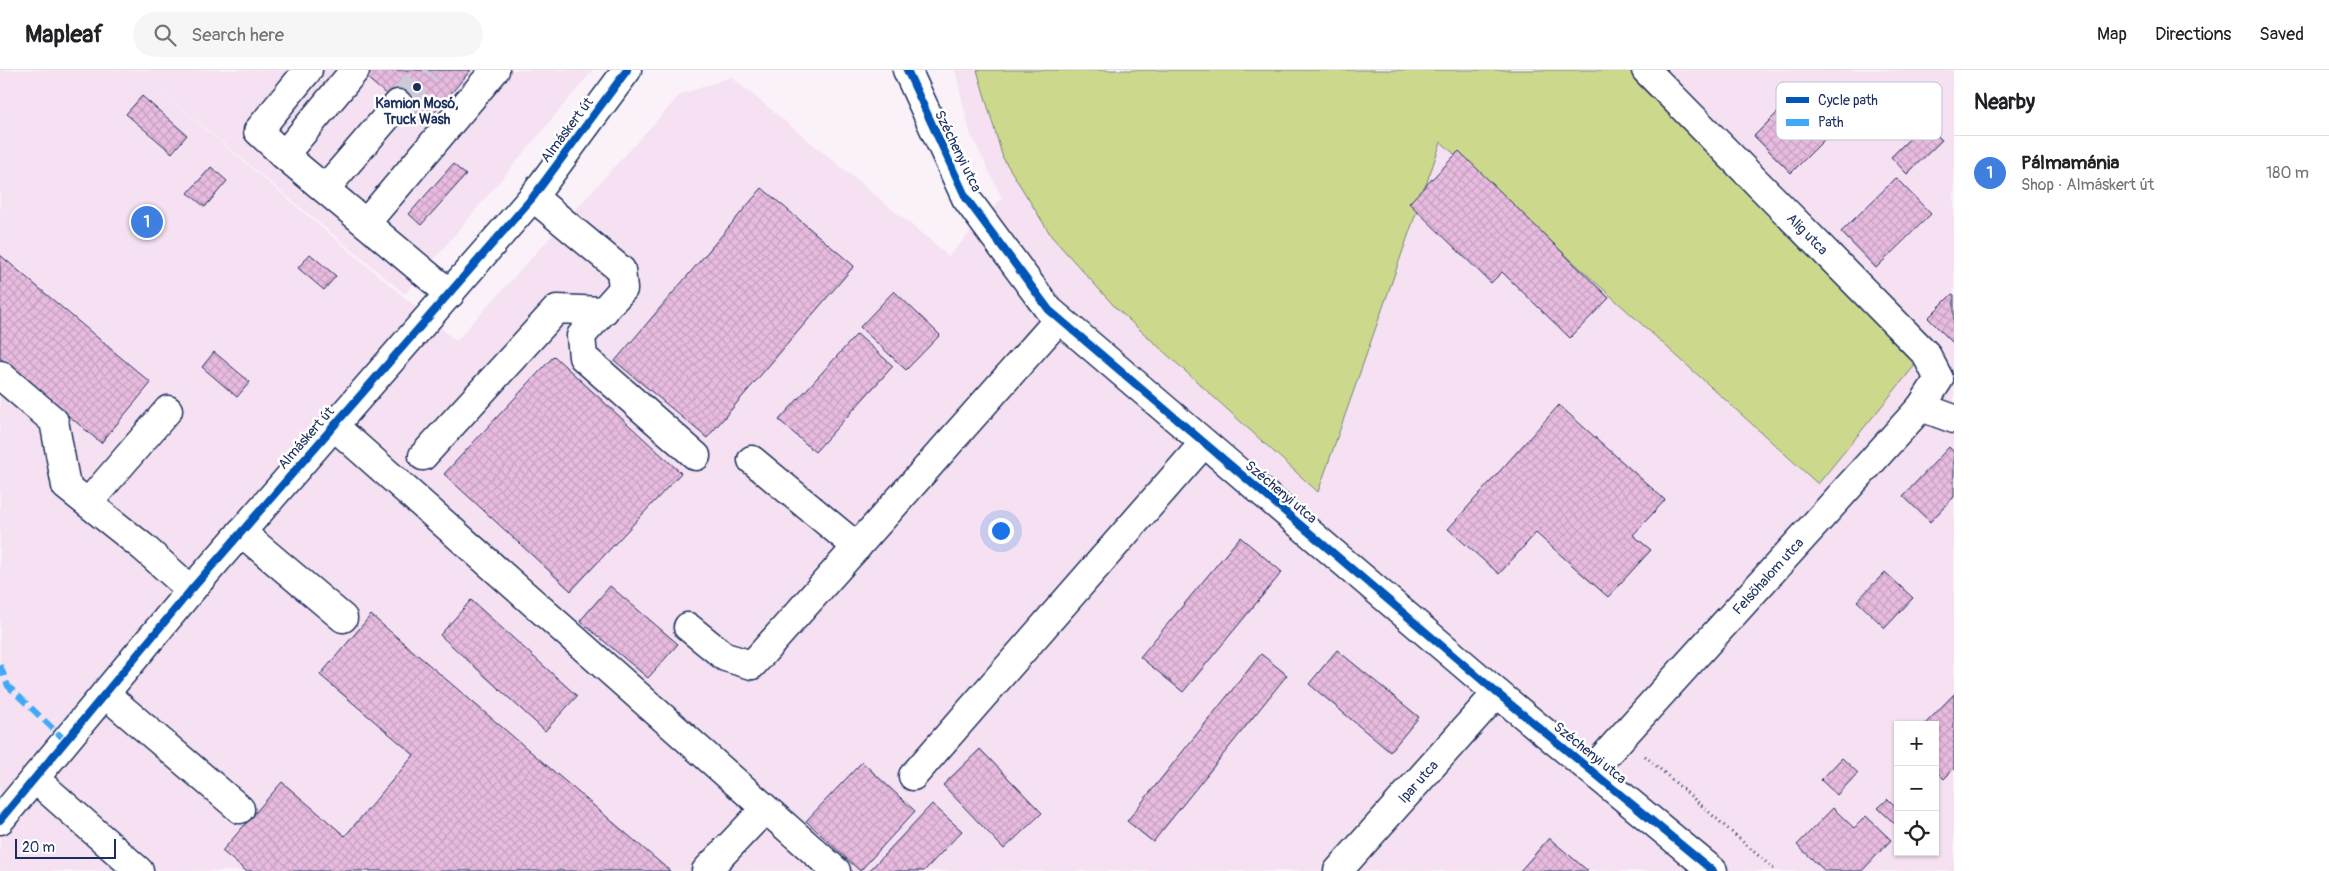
<!DOCTYPE html>
<meta charset="utf-8">
<style>
body{margin:0;font-family:Pangolin,sans-serif;background:#f6f6f6;color:#202124}
.controls{position:absolute;right:15px;bottom:15px;display:grid;overflow:hidden;border-radius:0px;box-shadow:0 1px 4px #0004}
.controls button{width:45px;height:45px;display:grid;place-items:center;padding:0;border:0;border-bottom:1px solid #e0e0e0;background:#fff;color:#202124;font:25px sans-serif}
.scale{position:absolute;left:15px;bottom:12px;width:101px;box-sizing:border-box;padding-left:5px;border:2px solid #1b2f5e;border-top:0;font-size:14px;line-height:18px;white-space:nowrap;color:#1b2f5e;-webkit-text-stroke:4px #fff;paint-order:stroke}
.you{position:absolute;left:1000px;top:460px;width:18px;height:18px;margin:-12px;border:4px solid #fff;border-radius:50%;background:#1a73e8;box-shadow:0 0 0 8px #1a73e833}
.badge{display:grid;place-items:center;width:32px;height:32px;border-radius:50%;background:#1b2f5e;color:#fff;font-size:16px;font-weight:700}
.pin{position:absolute;translate:-50% -50%;border:2px solid #fff;box-shadow:0 1px 5px #0006}
.list{margin:0;padding:0;list-style:none}
h2{display:flex;justify-content:space-between;align-items:center;height:65px;margin:0;padding:0 20px;font-size:21px}
h2 small{font-size:16px;font-weight:400;color:#757577}
.list li{display:grid;grid-template-columns:32px 1fr auto;gap:15px;align-items:center;box-sizing:border-box;height:75px;padding:0 20px;border-top:1px solid #e0e0e0}
.list b{display:block;font-size:19px;white-space:nowrap}
.list p{margin:0;font-size:16px;white-space:nowrap;color:#757577}
.list em{font-size:16px;font-style:normal;color:#757577}
.icon{flex:none;width:28px;height:28px;fill:none;stroke:currentColor;stroke-width:2;stroke-linecap:round;stroke-linejoin:round}
.map{position:relative;flex:none;width:1954px;height:801px;overflow:hidden}
header{display:flex;align-items:center;gap:30px;box-sizing:border-box;height:70px;padding:0 25px;background:#fff;border-bottom:1px solid #e0e0e0}
header strong{font-size:24px}
nav{display:flex;gap:28px;margin-inline-start:auto;font-size:18px}
.search{width:350px;height:45px;background:#f6f6f6;display:flex;align-items:center;gap:12px;box-sizing:border-box;padding:0 18px;border-radius:28px;color:#757577;font-size:19px}
main{display:flex}
aside{flex:1;background:#fff}
.map>svg:first-child{display:block}
.built{fill:#f5e1f1;fill-rule:evenodd}
.grass{fill:#ccd98d;stroke:#748476}
.building{fill:url(#building-cross-hatch);stroke:#1b2f5e}
.lines{fill:none;stroke-linecap:round;stroke-linejoin:round}
.minor-tunnel{stroke:#cdcada;stroke-width:28;stroke-dasharray:28 14;stroke-linecap:butt}
.minor-casing{stroke:#1b2f5e;stroke-width:31}
.path{stroke:#1b2f5e;stroke-width:3;stroke-dasharray:1 4;stroke-linecap:butt}
.minor{stroke:#fff;stroke-width:28}
.quiet{stroke:#3fa9f5;stroke-width:6;stroke-dasharray:12 6;stroke-linecap:butt}
.cycleway-casing{stroke:#fff;stroke-width:11}
.cycleway{stroke:#0057b8;stroke-width:8}
.poi-dot{fill:#1b2f5e;stroke:#fff;stroke-width:2}
.labels{text-anchor:middle;dominant-baseline:central;stroke-width:5;stroke-linejoin:round;paint-order:stroke}
.poi-label{font-size:14px;font-weight:bold;fill:#1b2f5e;stroke:#fff}
.street-label{font-size:14px;fill:#1b2f5e;stroke:#fff}
.key{fill:#fff;stroke:#bbc1cf;stroke-width:1}
.key-label{font-size:14px;fill:#1b2f5e}
</style>
<header>
<strong>Mapleaf</strong>
<div class="search"><svg class="icon" aria-label="search" viewBox="0 0 24 24"><circle cx="10" cy="10" r="6"/><path d="M15 15l6 6"/></svg>Search here</div>
<nav><a>Map</a><a>Directions</a><a>Saved</a></nav>
</header>
<main>
<div class="map">
<svg width="1954" height="801" viewBox="0 0 1954 801">
<defs>
<pattern id="building-cross-hatch" width="8" height="8" patternUnits="userSpaceOnUse" patternTransform="scale(1.25)"><rect width="8" height="8" fill="#e8bbdf"/><path d="M0 0l8 8M0 8l8-8" fill="none" stroke="#c6a1c2"/></pattern>
</defs>
<rect width="100%" height="100%" fill="#faf1f9"/>
<filter id="ink" filterUnits="userSpaceOnUse"><feTurbulence type="fractalNoise" baseFrequency=".02" numOctaves="2"/><feDisplacementMap in="SourceGraphic" scale="10" xChannelSelector="R" yChannelSelector="G"/><feConvolveMatrix kernelMatrix="1 2 1 2 8 2 1 2 1" color-interpolation-filters="sRGB"/></filter>
<g filter="url(#ink)">
<!-- built -->
<path class="built" d="M0,0H593L405,224L146,9L456,271L680,25L731,7L949,186L1002,128L970,62L955,0H1954V801H0ZM1898,655H1935V782H1898Z"/>
<!-- grass -->
<path class="grass" d="M977,0H1645L1925,283L1818,414L1441,72L1318,422L1116,238L1052,167L1003,88Z"/>
<!-- building -->
<g class="building">
<path d="M358,0H471L423,56Z"/>
<path d="M1797,23L1820,46L1812,54L1826,68L1791,103L1754,66Z"/>
<path d="M142,26L187,65L172,83L126,44Z"/>
<path d="M1925,53L1942,70L1907,104L1891,87Z"/>
<path d="M1459,81L1609,228L1570,268L1502,202L1491,213L1409,133Z"/>
<path d="M453,94L466,105L421,155L409,144Z"/>
<path d="M211,97L227,111L205,137L188,123Z"/>
<path d="M1896,108L1931,144L1876,198L1841,162Z"/>
<path d="M762,118L854,196L707,368L615,291Z"/>
<path d="M310,184L336,206L324,220L298,198Z"/>
<path d="M0,185L151,313L101,373L0,288Z"/>
<path d="M894,221L940,265L906,300L860,257Z"/>
<path d="M1952,224L1954,225V274L1928,248Z"/>
<path d="M857,264L893,296L815,382L779,350Z"/>
<path d="M214,282L250,312L237,327L202,297Z"/>
<path d="M554,286L681,403L571,521L444,404Z"/>
<path d="M1559,335L1665,430L1633,465L1651,480L1608,527L1536,463L1499,504L1448,459Z"/>
<path d="M1949,377L1954,382V427L1930,452L1903,426Z"/>
<path d="M1240,467L1282,502L1183,622L1140,587Z"/>
<path d="M1885,502L1913,528L1885,558L1857,531Z"/>
<path d="M610,516L678,574L648,608L580,551Z"/>
<path d="M471,530L577,626L545,661L440,565Z"/>
<path d="M371,545L670,801H246L222,781L282,712L345,766L414,685L320,605Z"/>
<path d="M1337,580L1419,647L1390,682L1309,614Z"/>
<path d="M1261,584L1287,605L1153,772L1127,751Z"/>
<path d="M1954,624V699L1944,709L1935,700V655H1924Z"/>
<path d="M980,679L1042,743L1004,779L943,715Z"/>
<path d="M1842,688L1858,703L1837,725L1821,710Z"/>
<path d="M862,692L915,741L860,801L806,751Z"/>
<path d="M1888,729L1898,739V757L1878,738Z"/>
<path d="M932,734L962,761L924,801H869Z"/>
<path d="M1833,738L1854,758L1866,746L1891,770L1862,801H1825L1797,775Z"/>
<path d="M1549,768L1588,801H1520Z"/>
</g>
<g class="lines">
<!-- minor-tunnel -->
<path class="minor-tunnel" d="M398,34L427,0"/>
<!-- minor casing -->
<g class="minor-casing">
<g id="minor">
<path d="M308,0L258,61L284,85L450,224"/>
<path d="M907,0L966,128L1049,240L1497,623L1713,801"/>
<path id="s1" d="M1646,0L1926,284L1939,309L1921,337"/>
<path d="M284,85L355,0"/>
<path d="M325,119L398,34"/>
<path d="M533,127L621,200L623,219L581,266L583,287L696,386"/>
<path d="M366,153L495,0"/>
<path d="M0,305L54,351L66,416L143,477L191,520"/>
<path d="M334,356L836,801"/>
<path d="M423,386L557,239L604,241"/>
<path d="M752,390L857,477"/>
<path d="M88,433L168,340"/>
<path d="M241,462L343,548"/>
<path d="M688,557L725,587L752,595L1059,249"/>
<path d="M105,624L240,739"/>
<path id="s2" d="M1592,700L1921,337L1954,349"/>
<path d="M913,706L1204,373"/>
<path d="M35,709L139,801"/>
<path d="M0,750L191,520L533,127L627,0"/>
<path d="M706,801L765,739"/>
<path id="s3" d="M1338,801L1497,623"/>
</g>
</g>
<!-- path -->
<path class="path" d="M1645,686L1776,801"/>
<!-- minor -->
<use href="#minor" class="minor"/>
<!-- quiet -->
<path class="quiet" d="M0,595L8,616L66,671"/>
<!-- cycleway casing -->
<g class="cycleway-casing">
<g id="cycleway">
<path d="M907,0L966,128L1049,240L1497,623L1713,801"/>
<path d="M0,750L191,520L533,127L627,0"/>
</g>
</g>
<!-- cycleway -->
<use href="#cycleway" class="cycleway"/>
</g>
</g>
<!-- markers -->
<circle class="poi-dot" cx="417" cy="17" r="5"/>
<g class="labels">
<!-- poi labels -->
<g class="poi-label">
<text x="417" y="33">Kamion Mosó,<tspan x="417" dy="16">Truck Wash</tspan></text>
</g>
<!-- street labels -->
<g class="street-label">
<text transform="translate(567 60) rotate(-53)">Almáskert út</text>
<text transform="translate(958 81) rotate(64)">Széchenyi utca</text>
<text stroke="none"><textPath href="#s1" startOffset="230">Alig utca</textPath></text>
<text transform="translate(306 368) rotate(-49)">Almáskert út</text>
<text transform="translate(1281 422) rotate(40)">Széchenyi utca</text>
<text stroke="none"><textPath href="#s2" startOffset="262">Felsőhalom utca</textPath></text>
<text transform="translate(1590 683) rotate(39)">Széchenyi utca</text>
<text stroke="none"><textPath href="#s3" startOffset="120">Ipar utca</textPath></text>
</g>
</g>
<!-- legend -->
<rect x="1776" y="12" width="166" height="58" rx="8" class="key"/>
<rect x="1786" y="27" width="23" height="6" fill="#0057b8"/>
<rect x="1786" y="49" width="23" height="7" fill="#3fa9f5"/>
<g class="key-label">
<text x="1818" y="35">Cycle path</text>
<text x="1818" y="57">Path</text>
</g>
</svg>
<div class="controls">
<button>+</button>
<button>−</button>
<button><svg class="icon" aria-label="locate" viewBox="0 0 24 24"><circle cx="12" cy="12" r="6"/><path d="M12 2v4M12 18v4M2 12h4M18 12h4"/></svg></button>
</div>
<div class="scale">20 m</div>
<div class="you"></div>
<div class="pin badge" style="left:147px;top:152px;background:#3f7fe0">1</div>
</div>
<aside>
<h2>Nearby<small></small></h2>
<ul class="list">
<li><span class="badge" style="background:#3f7fe0">1</span><div><b>Pálmamánia</b><p>Shop · Almáskert út</p></div><em>180 m</em></li>
</ul>
</aside>
</main>
